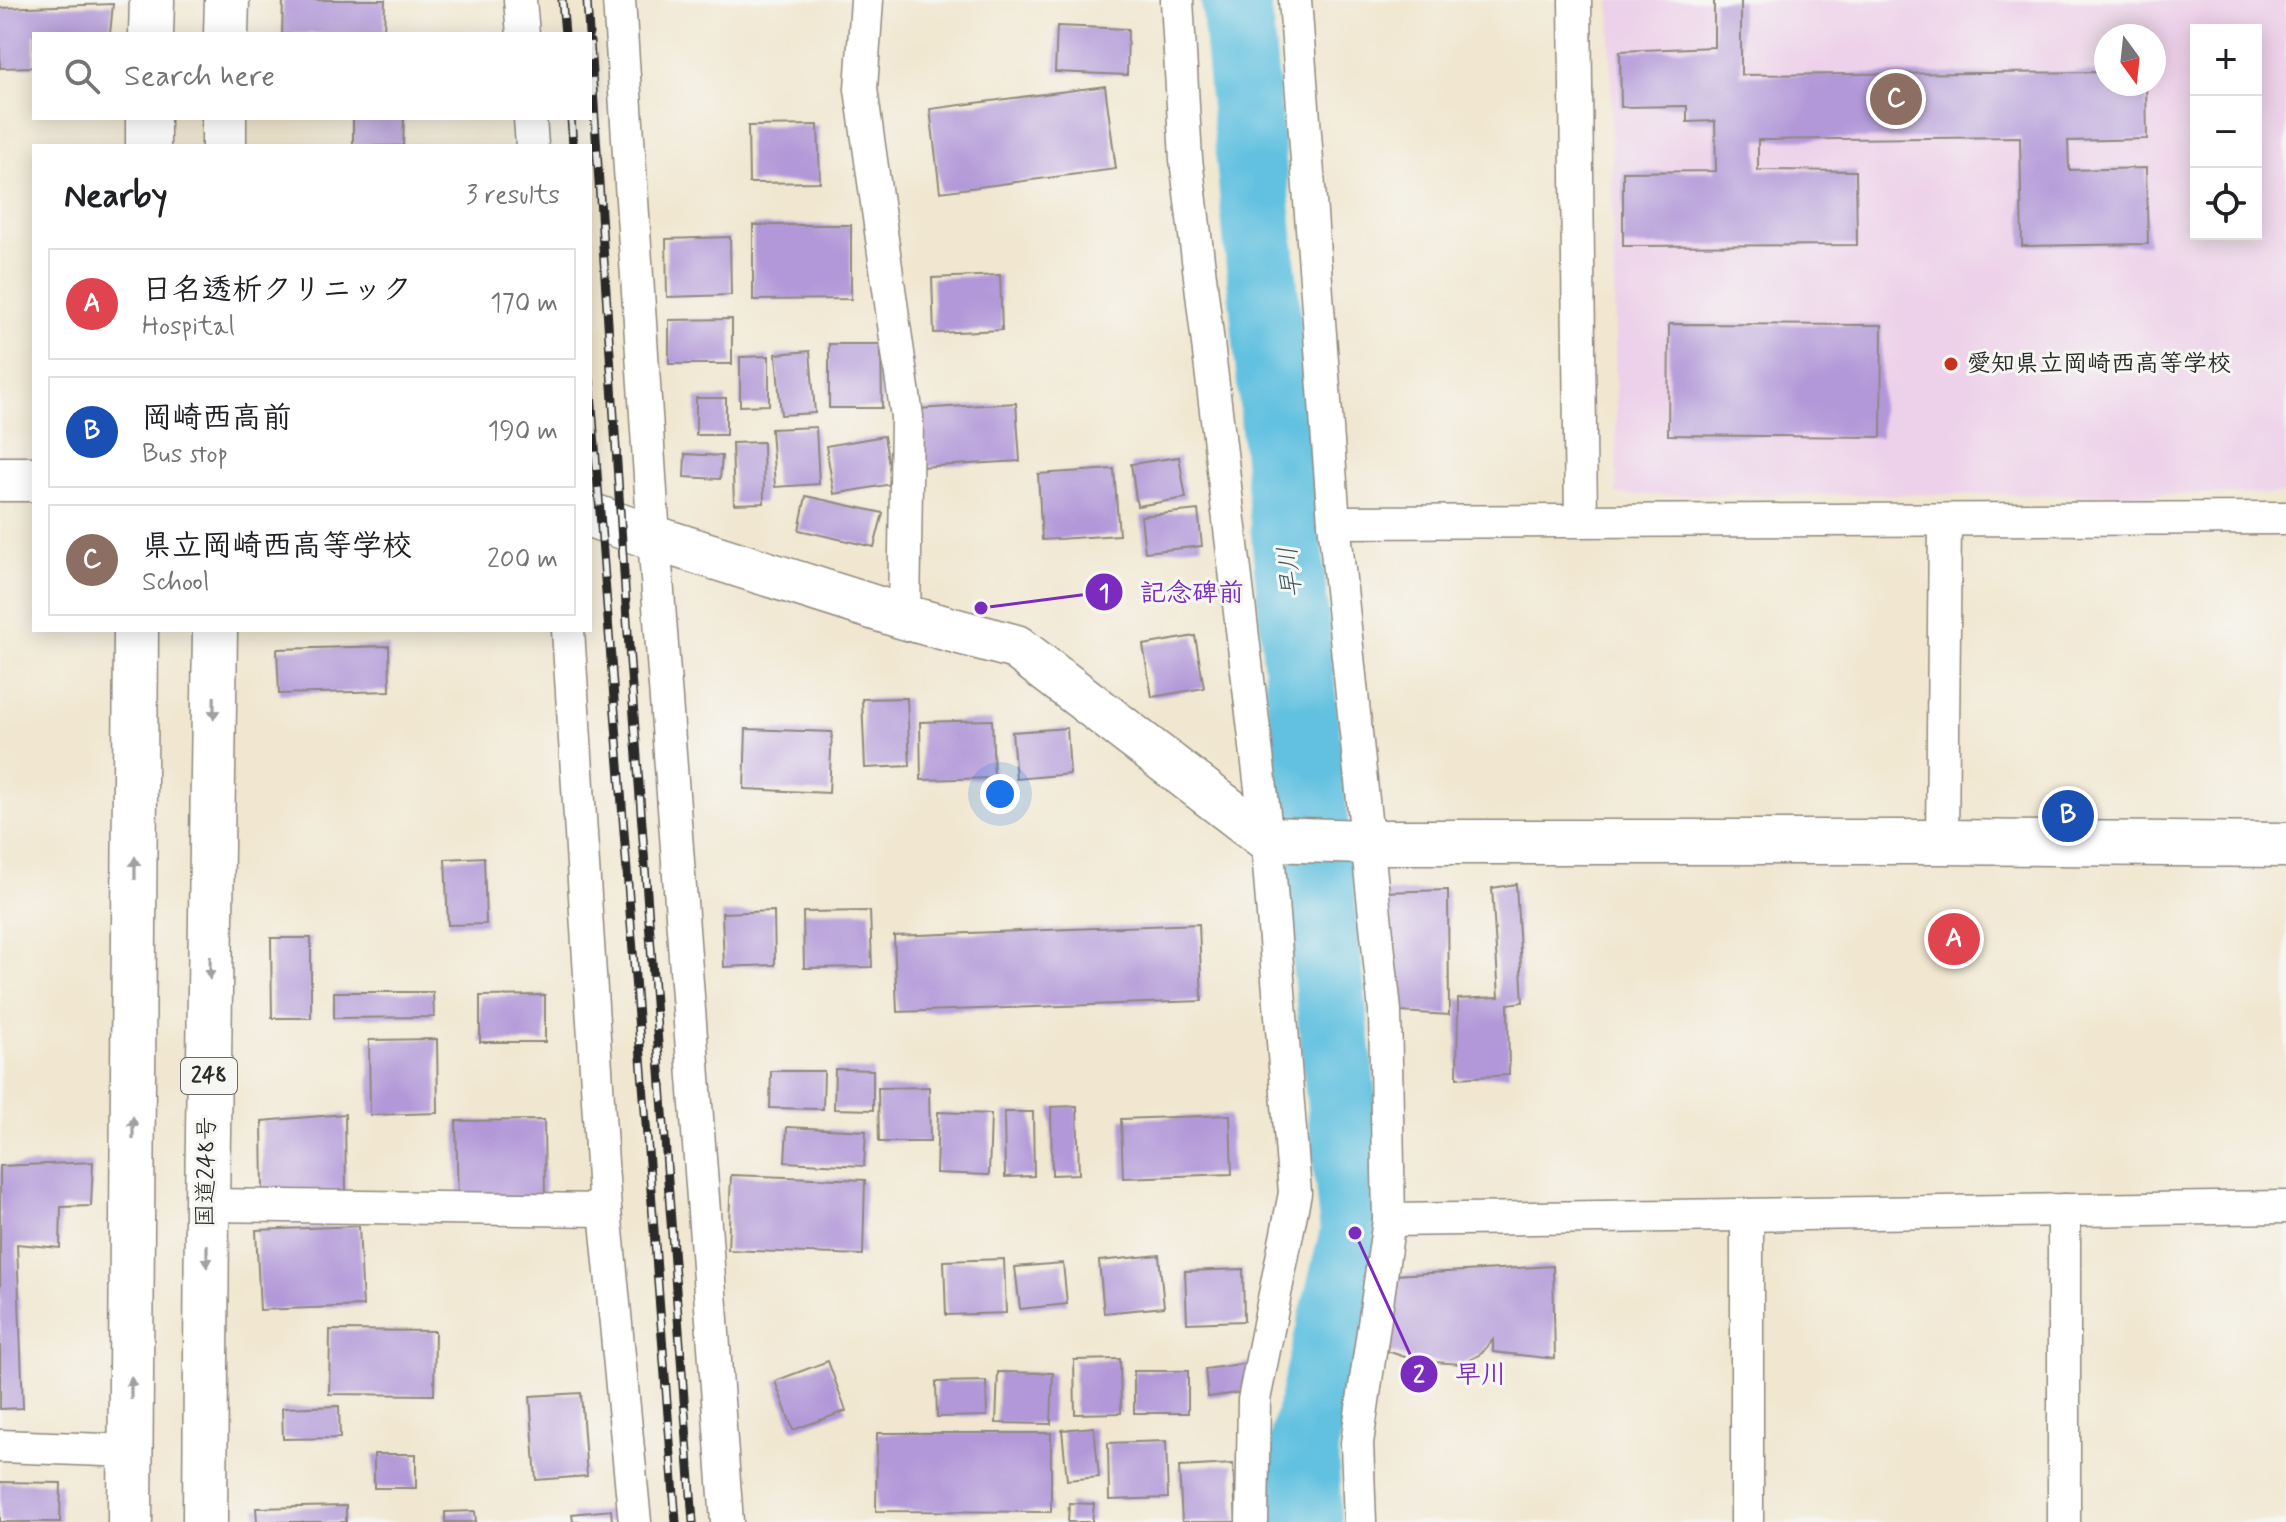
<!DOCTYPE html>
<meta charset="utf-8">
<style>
body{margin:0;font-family:Mynerve,"Klee One",sans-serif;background:#f2f2f2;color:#202124}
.controls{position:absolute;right:24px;top:24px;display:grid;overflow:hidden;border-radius:0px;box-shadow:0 4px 20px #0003}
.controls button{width:72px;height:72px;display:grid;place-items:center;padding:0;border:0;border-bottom:2px solid #e0e0e0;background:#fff;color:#202124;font:40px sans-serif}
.compass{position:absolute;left:2094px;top:24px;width:72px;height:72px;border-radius:50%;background:#fff;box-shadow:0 4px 20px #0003;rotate:165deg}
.you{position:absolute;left:1000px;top:794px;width:28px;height:28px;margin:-20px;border:6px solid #fff;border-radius:50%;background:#1a73e8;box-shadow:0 0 0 12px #1a73e833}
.badge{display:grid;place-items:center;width:52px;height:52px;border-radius:50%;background:#c8321e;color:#fff;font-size:26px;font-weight:700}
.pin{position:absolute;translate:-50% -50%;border:4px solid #fff;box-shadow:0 2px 8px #0006}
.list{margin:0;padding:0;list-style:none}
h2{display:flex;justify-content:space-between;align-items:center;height:104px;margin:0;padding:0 32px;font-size:34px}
h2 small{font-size:26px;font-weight:400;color:#757577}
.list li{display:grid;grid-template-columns:52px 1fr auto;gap:24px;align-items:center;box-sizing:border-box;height:112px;margin:0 16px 16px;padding:0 16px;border:2px solid #e0e0e0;border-radius:0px}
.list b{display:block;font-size:30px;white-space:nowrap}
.list p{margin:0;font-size:26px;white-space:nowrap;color:#757577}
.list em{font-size:26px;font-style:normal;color:#757577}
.icon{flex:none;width:44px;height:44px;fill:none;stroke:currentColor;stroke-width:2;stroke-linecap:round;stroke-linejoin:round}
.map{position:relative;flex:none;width:2286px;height:1522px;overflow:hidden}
.search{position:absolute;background:#fff;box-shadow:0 4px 20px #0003;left:32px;top:32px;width:560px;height:88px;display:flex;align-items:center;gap:20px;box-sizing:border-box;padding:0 28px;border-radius:0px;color:#757577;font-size:30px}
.panel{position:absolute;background:#fff;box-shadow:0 4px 20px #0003;left:32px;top:144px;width:560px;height:488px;border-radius:0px}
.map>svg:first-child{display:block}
.built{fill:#edd0e9;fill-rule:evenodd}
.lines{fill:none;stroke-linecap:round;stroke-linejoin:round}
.river{stroke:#62c1e0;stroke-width:70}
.building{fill:#b298d8}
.street-casing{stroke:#8e897e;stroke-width:35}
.secondary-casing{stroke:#8e897e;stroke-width:47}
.highway-casing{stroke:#8e897e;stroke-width:47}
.street{stroke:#fff;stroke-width:32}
.secondary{stroke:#fff;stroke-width:44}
.highway{stroke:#fff;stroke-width:44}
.rail-casing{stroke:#2b2b2b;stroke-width:9}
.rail{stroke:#f6f6f2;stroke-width:6;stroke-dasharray:18;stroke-linecap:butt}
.oneway{fill:#a0a0a0}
.poi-dot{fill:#c8321e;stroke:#f6f6f2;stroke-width:3}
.labels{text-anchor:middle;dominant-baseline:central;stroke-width:6;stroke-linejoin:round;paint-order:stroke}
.shield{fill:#f6f6f2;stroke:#686867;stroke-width:2}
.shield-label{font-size:22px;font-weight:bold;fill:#2b2b2b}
.poi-label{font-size:24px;font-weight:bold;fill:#2b2b2b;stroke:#f6f6f2;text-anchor:start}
.street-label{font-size:24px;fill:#2b2b2b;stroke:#f6f6f2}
.water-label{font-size:26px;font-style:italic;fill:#3c5861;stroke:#f6f6f2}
.leader{fill:none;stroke:#7b2cbf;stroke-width:3}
.callout-dot{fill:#7b2cbf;stroke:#f6f6f2;stroke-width:3}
.mark-label{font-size:24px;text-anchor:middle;font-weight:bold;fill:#fff}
.callout-label{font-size:26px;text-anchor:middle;font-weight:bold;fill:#7b2cbf;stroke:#f6f6f2;stroke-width:6;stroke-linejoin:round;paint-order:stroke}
</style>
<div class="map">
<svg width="2286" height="1522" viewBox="0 0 2286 1522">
<rect width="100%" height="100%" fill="#f6f6f2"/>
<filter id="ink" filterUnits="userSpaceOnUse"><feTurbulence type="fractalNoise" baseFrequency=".0125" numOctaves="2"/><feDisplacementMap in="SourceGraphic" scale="16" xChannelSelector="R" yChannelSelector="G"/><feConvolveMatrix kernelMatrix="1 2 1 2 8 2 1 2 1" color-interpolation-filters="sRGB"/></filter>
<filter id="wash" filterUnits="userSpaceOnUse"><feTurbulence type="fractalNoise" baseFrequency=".006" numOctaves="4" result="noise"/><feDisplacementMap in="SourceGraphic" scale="32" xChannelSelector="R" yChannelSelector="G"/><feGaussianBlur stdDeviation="1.8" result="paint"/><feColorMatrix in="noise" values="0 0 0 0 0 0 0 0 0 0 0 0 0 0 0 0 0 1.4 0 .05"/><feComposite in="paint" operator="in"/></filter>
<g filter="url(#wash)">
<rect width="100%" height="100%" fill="#f1e7d0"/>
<!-- built -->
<path class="built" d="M1610,0H2286V494L1617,495ZM2196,30H2256V234H2196ZM2106,36H2154V84H2106Z"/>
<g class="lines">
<!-- river -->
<path class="river" d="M1236,0L1320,896L1355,1233L1303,1447L1307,1522"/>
</g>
<g id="blocks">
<!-- building -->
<g class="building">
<path d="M283,0H385L384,34H282Z"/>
<path d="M1714,0H1741V75L2106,72V84H2146L2147,139L2068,141L2069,170L2146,168L2148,244L2022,246L2020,137L1758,140V170L1856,171L1857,245L1623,246V172L1716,171L1715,121L1687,122V106L1621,107L1620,51L1714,47Z"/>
<path d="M113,4L110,34H34V67L0,68V8Z"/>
<path d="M1057,26L1128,29L1127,75L1055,72Z"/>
<path d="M1105,86L1116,169L940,192L930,109Z"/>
<path d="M353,118H404L403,146H353Z"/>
<path d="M818,125L820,182L749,183L748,126Z"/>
<path d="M753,225H851V299L753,300Z"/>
<path d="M730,237L731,295L667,297L666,239Z"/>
<path d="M1000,275L1002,330L934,333L932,278Z"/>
<path d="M732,319V364H669V320Z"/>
<path d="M1669,324L1882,325L1881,437L1668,435Z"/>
<path d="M829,344H881L882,408H829Z"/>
<path d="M810,351L815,413L781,415L776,354Z"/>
<path d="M769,356V405L740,406V357Z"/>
<rect x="696" y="398" width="30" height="37"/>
<path d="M1016,403L1020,461L920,467L917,409Z"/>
<path d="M816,427L819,484L775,487L771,429Z"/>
<path d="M884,436L892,484L834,494L826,446Z"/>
<path d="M763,442L764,503L734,504L732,443Z"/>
<path d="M685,454L722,456L720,479L684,477Z"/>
<path d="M1179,457L1186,498L1137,506L1131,464Z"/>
<path d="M1114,469L1119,535L1042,540L1038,474Z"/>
<path d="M806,496L883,513L874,547L799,530Z"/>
<path d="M1198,510L1202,546L1145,552L1141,516Z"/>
<path d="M1195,636L1204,688L1152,697L1143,645Z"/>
<path d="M389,646L390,691L279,694L277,649Z"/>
<path d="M907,698L910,766L865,768L862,699Z"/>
<path d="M992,720L994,778L921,780L920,722Z"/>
<path d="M1067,728L1070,774L1016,779L1012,732Z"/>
<path d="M746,729L832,732L829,793L744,789Z"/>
<path d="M484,857L486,924L448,925L445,859Z"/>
<path d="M1516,884L1523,1002L1508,1004L1509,1075L1457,1078L1458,999L1499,997L1492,888Z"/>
<path d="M1448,890L1449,1015L1385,1011L1382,892Z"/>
<path d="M774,911L775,965L724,967L722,913Z"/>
<path d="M870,911L872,967L804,968L803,912Z"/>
<path d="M1199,924L1202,1001L897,1012L894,936Z"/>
<path d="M271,938H311V1018H272Z"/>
<path d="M334,992H433L434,1017L334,1018Z"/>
<path d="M545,995V1042H480V996Z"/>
<path d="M437,1039L438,1113L370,1115L369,1040Z"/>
<path d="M835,1069L873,1070V1110L834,1109Z"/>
<path d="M771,1071H824L823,1109L770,1108Z"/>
<path d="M929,1087L930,1142H879L878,1088Z"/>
<path d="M1077,1106L1079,1174L1052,1175L1051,1107Z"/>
<path d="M938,1112L991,1114L989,1175L936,1173Z"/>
<path d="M1004,1112H1033L1034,1176L1005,1177Z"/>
<path d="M345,1114L346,1195L263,1192L262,1121Z"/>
<path d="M1230,1115L1232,1174L1123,1178L1121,1119Z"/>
<path d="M544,1120L545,1200L458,1201L456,1121Z"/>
<path d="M787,1127L866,1131L864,1166L785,1162Z"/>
<path d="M93,1162L91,1206L61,1207L60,1248L17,1244L23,1408L0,1409V1166Z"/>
<path d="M731,1175L865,1180L863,1255L728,1250Z"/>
<path d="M359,1226L363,1306L260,1310L256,1230Z"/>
<path d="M1159,1255L1164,1307L1104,1313L1099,1261Z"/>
<path d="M1004,1259L1006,1313L946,1315L944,1261Z"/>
<path d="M1063,1263L1067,1304L1020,1309L1015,1267Z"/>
<path d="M1553,1266L1555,1359L1493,1352V1340L1482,1353L1463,1364L1417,1361L1387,1351L1394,1275Z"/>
<path d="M1243,1269L1244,1321L1187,1323L1185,1271Z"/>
<path d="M330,1330L435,1331L434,1395L329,1394Z"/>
<path d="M1120,1359L1121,1413L1075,1414L1074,1360Z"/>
<path d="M828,1361L846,1411L793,1430L775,1381Z"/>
<path d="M1249,1363L1253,1391L1208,1397L1205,1369Z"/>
<rect x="1134" y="1371" width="54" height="42"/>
<path d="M998,1372L1053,1373L1051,1424L996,1423Z"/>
<path d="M986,1381L987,1416L937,1417L936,1382Z"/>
<path d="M581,1393L587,1476L536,1480L530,1396Z"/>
<path d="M339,1406L340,1438L283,1439L282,1408Z"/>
<path d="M1094,1427L1099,1477L1067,1480L1062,1430Z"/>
<path d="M877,1433H1051V1512L876,1511Z"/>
<path d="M1166,1441L1168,1498L1109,1500L1108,1443Z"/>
<rect x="374" y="1454" width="42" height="34"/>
<path d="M1233,1464L1236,1522H1182L1179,1467Z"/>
<path d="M0,1482L61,1483L60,1522H0Z"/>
<path d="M1069,1503L1094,1504L1092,1522H1068Z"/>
<path d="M346,1506V1522H257L256,1508Z"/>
<path d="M611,1510L612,1522H573L572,1514Z"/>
<path d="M475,1511L476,1522H445V1512Z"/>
</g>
</g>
</g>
<g filter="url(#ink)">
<use href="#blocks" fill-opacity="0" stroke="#8e897e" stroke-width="2"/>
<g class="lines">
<!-- street casing -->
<g class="street-casing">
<g id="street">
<path d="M520,0L523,34"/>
<path d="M619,0L654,538L727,1522"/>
<path d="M867,0L861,89L907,417L904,617"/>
<path d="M1177,0L1186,159L1267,839L1295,1193L1254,1400L1252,1522"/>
<path d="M1295,0L1334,522L1385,1011L1389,1220L1357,1443L1360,1522"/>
<path d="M1575,0L1581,521"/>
<path d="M530,118L532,146"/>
<path d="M1334,522L2286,518"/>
<path d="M568,630L605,1210L635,1522"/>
<path d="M1942,842L1945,520"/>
<path d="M207,1205L605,1210"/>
<path d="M1389,1220L2286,1207"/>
<path d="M0,1446L131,1451"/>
<path d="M1747,1522V1215"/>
<path d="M2064,1522V1210"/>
</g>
</g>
<!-- secondary casing -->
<g class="secondary-casing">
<g id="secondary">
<path d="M0,479H34"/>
<path d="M590,515L654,538L904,617L1016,647L1267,839L1366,842H1942L2286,845"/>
</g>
</g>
<!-- highway casing -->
<g class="highway-casing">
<g id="highway">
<path d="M151,34L152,0"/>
<path d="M226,34L227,0"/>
<path d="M148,146V118"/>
<path d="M224,146V118"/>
<path d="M130,1522L136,630"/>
<path d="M205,1522L207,1205L215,630"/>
</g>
</g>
<!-- street -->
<use href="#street" class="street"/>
<!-- secondary -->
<use href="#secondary" class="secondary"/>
<!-- highway -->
<use href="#highway" class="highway"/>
<!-- rail casing -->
<g class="rail-casing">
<g id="rail">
<path d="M562,0L565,34"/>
<path d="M587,0L589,34"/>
<path d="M590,42L627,620L693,1522"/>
<path d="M571,118L573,146"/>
<path d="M590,380L676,1522"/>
</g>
</g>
<!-- rail -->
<use href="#rail" class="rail"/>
</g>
<!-- one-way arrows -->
<defs><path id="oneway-solid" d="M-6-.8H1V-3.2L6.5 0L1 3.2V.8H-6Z" transform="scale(2)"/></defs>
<g class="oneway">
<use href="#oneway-solid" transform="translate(214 708) rotate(91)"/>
<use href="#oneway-solid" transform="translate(135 868) rotate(-90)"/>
<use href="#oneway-solid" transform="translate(210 968) rotate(91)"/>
<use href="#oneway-solid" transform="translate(133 1128) rotate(-90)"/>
<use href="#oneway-solid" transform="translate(207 1256) rotate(90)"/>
<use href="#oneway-solid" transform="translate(131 1388) rotate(-90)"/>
</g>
</g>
<!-- markers -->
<circle class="poi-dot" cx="1951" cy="364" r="8"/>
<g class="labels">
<!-- shield labels -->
<rect class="shield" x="181" y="1058" width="56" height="36" rx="6"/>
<g class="shield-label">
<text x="209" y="1076">248</text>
</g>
<!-- poi labels -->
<g class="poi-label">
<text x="1967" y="364">愛知県立岡崎西高等学校</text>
</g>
<!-- street labels -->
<g class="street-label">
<text transform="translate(207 1172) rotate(-89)">国道248号</text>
</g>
<!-- water labels -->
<g class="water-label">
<text transform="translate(1291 572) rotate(-96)">早川</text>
</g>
</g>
<!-- callouts -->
<path class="leader" d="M981 608L1104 592M1355 1233L1419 1374"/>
<g class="callout-dot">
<circle cx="981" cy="608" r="8"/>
<circle cx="1355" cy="1233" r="8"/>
<circle cx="1104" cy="592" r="20"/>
<circle cx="1419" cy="1374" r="20"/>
</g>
<g class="mark-label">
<text x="1104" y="601">1</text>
<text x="1419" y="1382">2</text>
</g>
<g class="callout-label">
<text x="1192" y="601">記念碑前</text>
<text x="1481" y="1383">早川</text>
</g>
</svg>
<div class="controls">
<button>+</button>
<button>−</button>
<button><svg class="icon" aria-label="locate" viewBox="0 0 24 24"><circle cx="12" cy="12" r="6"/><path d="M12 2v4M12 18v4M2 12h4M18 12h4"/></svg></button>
</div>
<svg class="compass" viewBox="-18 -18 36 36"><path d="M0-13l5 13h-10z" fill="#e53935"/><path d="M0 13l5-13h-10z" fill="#757577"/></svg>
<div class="you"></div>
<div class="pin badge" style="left:1954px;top:939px;background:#e0444e">A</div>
<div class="pin badge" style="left:2068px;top:816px;background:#1a4fb4">B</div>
<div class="pin badge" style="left:1896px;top:99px;background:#8d6e63">C</div>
<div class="search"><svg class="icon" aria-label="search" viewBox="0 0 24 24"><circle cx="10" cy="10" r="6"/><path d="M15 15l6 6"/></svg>Search here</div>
<section class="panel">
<h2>Nearby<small>3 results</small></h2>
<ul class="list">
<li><span class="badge" style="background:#e0444e">A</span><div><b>日名透析クリニック</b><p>Hospital</p></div><em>170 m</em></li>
<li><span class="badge" style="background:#1a4fb4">B</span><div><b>岡崎西高前</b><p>Bus stop</p></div><em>190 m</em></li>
<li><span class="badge" style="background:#8d6e63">C</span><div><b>県立岡崎西高等学校</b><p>School</p></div><em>200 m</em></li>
</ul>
</section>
</div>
